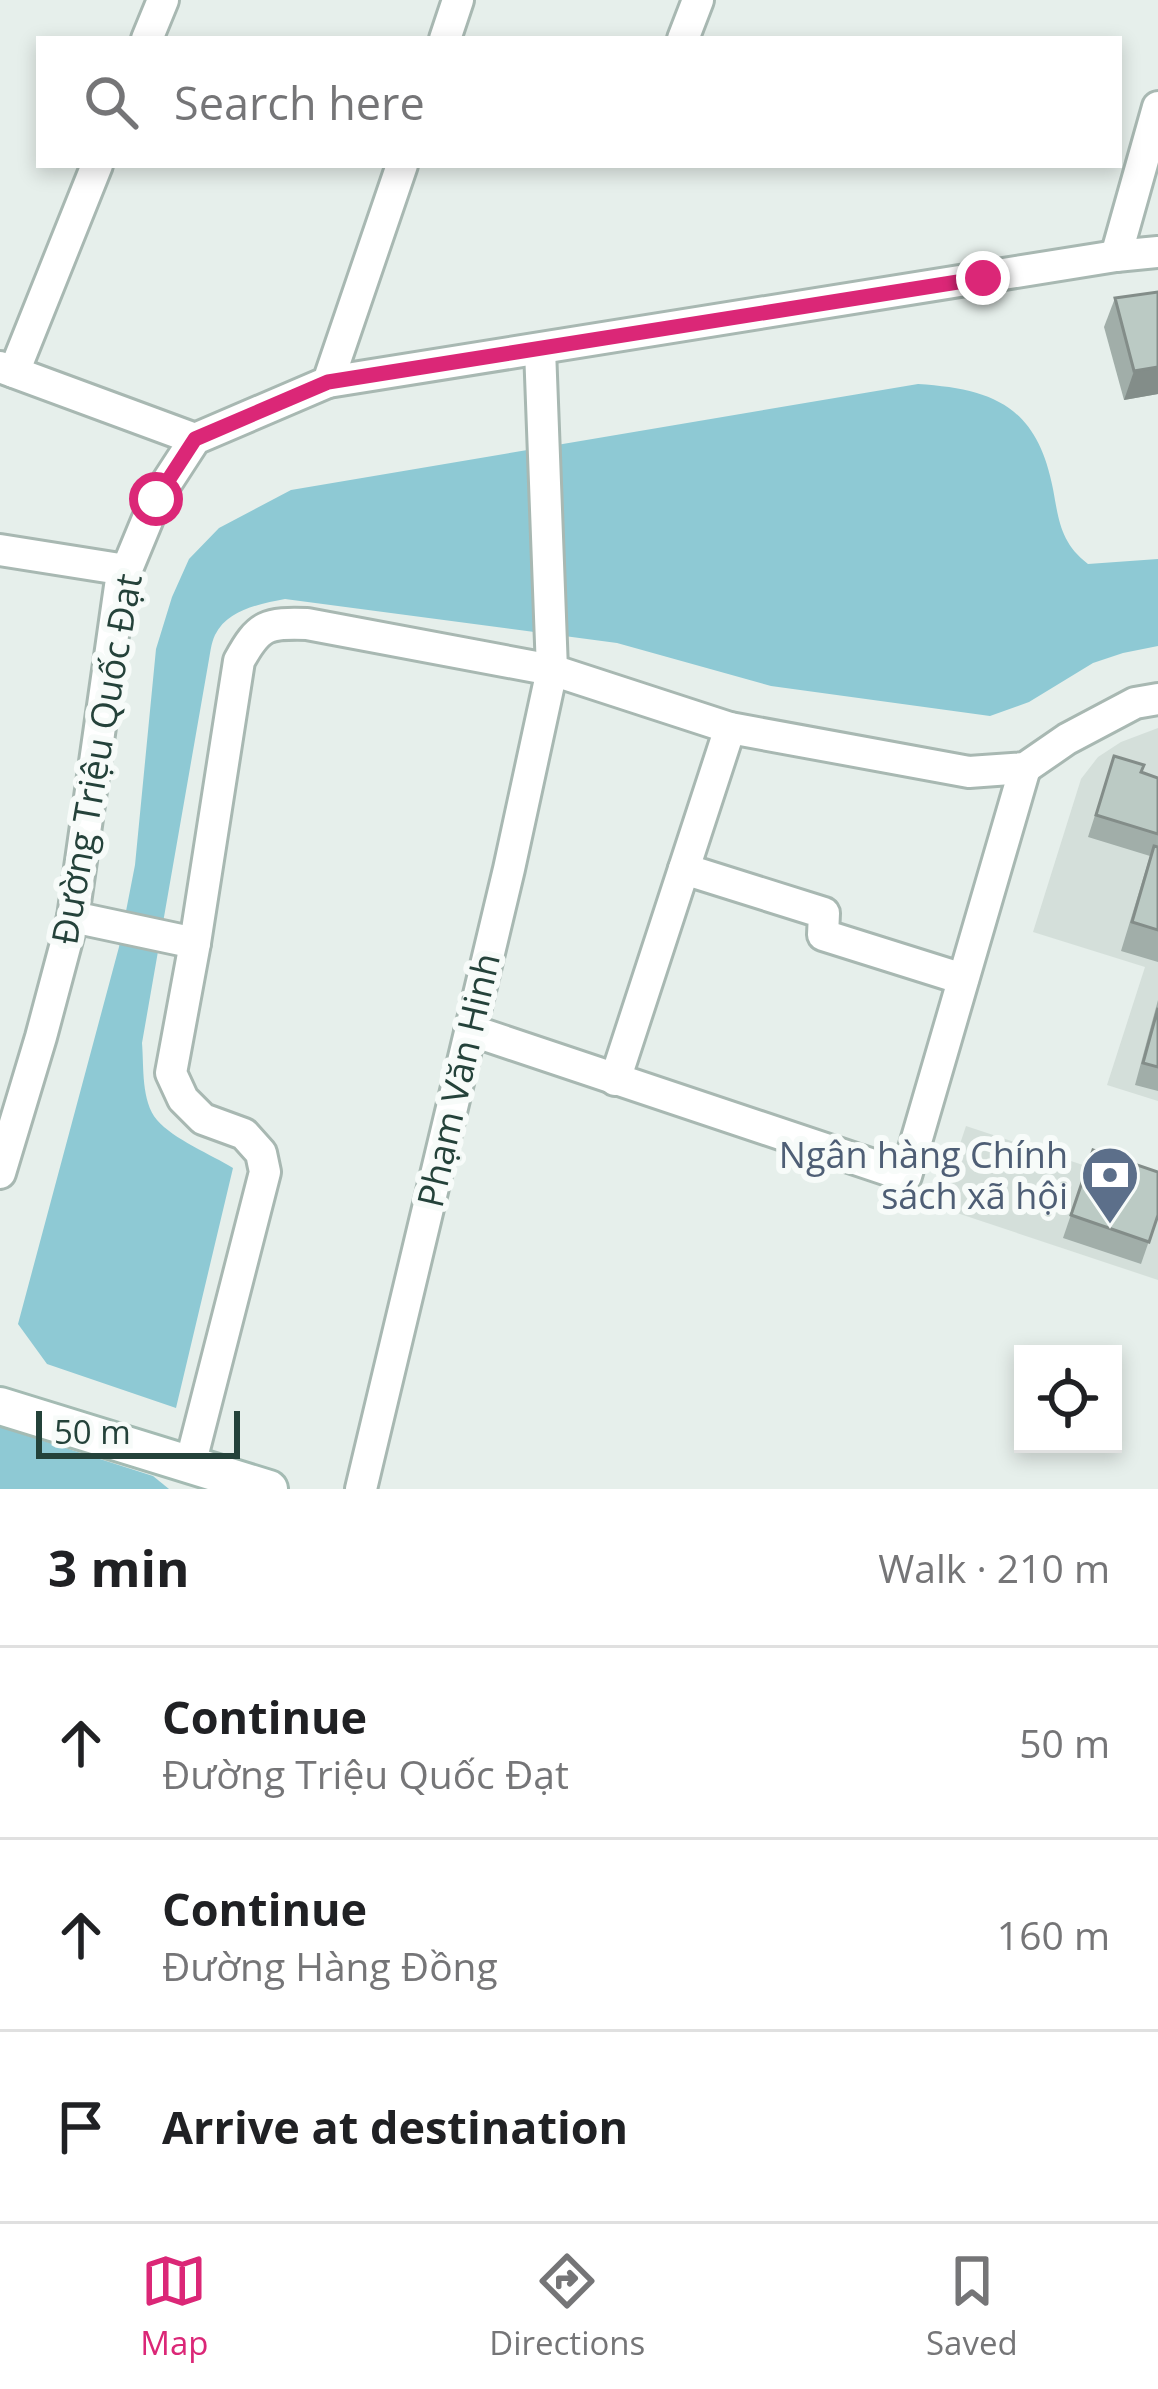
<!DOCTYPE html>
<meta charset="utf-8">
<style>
:root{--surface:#fff;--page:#f2f2f2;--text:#202124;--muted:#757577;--line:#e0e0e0;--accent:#db2777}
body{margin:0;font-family:"Open Sans",sans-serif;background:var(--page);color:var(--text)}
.controls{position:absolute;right:36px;bottom:36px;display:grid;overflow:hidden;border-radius:0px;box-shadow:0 6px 18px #0003}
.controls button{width:108px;height:108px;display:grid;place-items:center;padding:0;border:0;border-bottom:3px solid var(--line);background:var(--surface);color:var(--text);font:60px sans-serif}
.scale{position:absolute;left:36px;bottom:30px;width:204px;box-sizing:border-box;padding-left:12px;border:6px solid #24423a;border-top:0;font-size:33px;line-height:42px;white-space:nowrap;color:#24423a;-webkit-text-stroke:9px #f7fbf9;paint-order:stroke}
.stop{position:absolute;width:36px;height:36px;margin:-27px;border:9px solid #db2777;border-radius:50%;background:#fff}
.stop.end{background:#db2777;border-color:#fff;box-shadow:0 3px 12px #0008}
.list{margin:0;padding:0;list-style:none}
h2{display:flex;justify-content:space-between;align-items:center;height:156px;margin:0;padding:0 48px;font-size:51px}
h2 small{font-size:39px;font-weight:400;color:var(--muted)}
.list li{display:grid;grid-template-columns:78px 1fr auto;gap:36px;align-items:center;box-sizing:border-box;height:192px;padding:0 48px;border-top:3px solid var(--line)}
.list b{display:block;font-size:45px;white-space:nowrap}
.list p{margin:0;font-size:39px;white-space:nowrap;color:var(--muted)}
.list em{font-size:39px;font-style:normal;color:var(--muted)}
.icon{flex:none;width:66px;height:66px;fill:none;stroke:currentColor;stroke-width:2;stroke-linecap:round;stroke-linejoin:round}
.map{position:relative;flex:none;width:1158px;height:1489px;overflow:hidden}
.search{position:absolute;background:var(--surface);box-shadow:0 6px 18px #0003;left:36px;right:36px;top:36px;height:132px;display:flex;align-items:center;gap:30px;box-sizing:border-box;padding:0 42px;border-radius:0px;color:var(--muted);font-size:45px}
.sheet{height:732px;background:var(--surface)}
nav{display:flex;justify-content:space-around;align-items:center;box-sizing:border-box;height:168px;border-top:3px solid var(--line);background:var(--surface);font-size:33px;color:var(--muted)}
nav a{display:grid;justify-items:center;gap:6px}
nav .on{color:var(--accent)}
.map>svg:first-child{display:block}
.built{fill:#d4dfda}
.water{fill:#8ec9d4}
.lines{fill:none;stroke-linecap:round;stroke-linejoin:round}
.street-casing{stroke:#a8b8b2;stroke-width:36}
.secondary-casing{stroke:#a4bbb3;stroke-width:42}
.street{stroke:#fff;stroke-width:30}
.secondary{stroke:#fff;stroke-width:36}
.wall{fill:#a1aea9}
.shaded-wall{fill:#838d89}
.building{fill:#bbcac4;stroke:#838d89;stroke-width:3}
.route{stroke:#db2777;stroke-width:15}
.labels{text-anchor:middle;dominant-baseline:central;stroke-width:12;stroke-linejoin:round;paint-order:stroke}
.street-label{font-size:36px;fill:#24423a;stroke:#f7fbf9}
.service-label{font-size:36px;fill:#4e5e75;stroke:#f7fbf9;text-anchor:end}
</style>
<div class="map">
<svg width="1158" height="1489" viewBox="0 0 1158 1489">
<rect width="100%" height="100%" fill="#e6efeb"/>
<g class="built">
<path d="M1158 728V1101L1107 1085 1145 967 1033 932 1081 779 1098 757 1121 742Z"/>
<path d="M966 1126 1158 1190V1280L939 1207Z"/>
</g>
<g class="water">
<path d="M918 384C995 389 1037 407 1053 489 1059 522 1061 543 1088 564L1158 559V646L1123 653 1093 663 1029 702 990 716 771 686 617 643 285 599C260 604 228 609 215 635 211 643 210 655 208 665L142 1043C144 1067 141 1101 157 1120 173 1139 212 1155 233 1168L176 1408 47 1364 18 1324 119 947 135 865 156 649 172 597 189 559 219 528 291 490Z"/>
<path d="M0 1427 153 1476 169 1489H0Z"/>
</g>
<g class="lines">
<g class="street-casing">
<g id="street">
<path d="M147 39 163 0"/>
<path d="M445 39 458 0"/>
<path d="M683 39 698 0"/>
<path d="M1116 256 1158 107"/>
<path d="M0 367 195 439"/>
<path d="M14 372 97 165"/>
<path d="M328 382 1116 256 1158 252"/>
<path d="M0 550 126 570"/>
<path d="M684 869 824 913 823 935 963 979"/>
<path d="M73 917 195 943"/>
<path d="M470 1030 906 1176 1025 768"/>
<path d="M615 1080 730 728"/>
<path d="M0 1173 41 1037 73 917 120 586 156 499 195 439 328 382 402 165"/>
<path d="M190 1465 265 1172 261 1153 244 1134 203 1119 183 1099 171 1073 195 943 239 661C259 624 267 623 307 624L552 670 730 728 969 772 1025 768 1067 739 1135 703 1158 699"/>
<path d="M361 1489 509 869 552 670 540 349"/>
</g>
</g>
<g class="secondary-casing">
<path id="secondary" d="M0 1406 269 1489"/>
</g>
<use href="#street" class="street"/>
<use href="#secondary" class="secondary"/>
</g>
<g class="wall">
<path d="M1158 292V394L1124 400 1104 327 1115 298Z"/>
<path d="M1114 756 1141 772 1158 778V962L1121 951 1150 856 1088 837Z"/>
<path d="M1158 1000V1091L1135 1085Z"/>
<path d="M1093 1150 1158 1215 1141 1264 1063 1238Z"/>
</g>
<path class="shaded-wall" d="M1158 367V394L1124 400 1134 371Z"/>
<g class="building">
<path d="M1158 292V367L1134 371 1115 298Z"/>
<path d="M1114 756 1144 765 1141 772 1158 778V834L1096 815Z"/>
<path d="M1154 846 1158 847V930L1132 922Z"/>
<path d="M1158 1008V1067L1143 1063Z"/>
<path d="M1093 1150 1158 1172V1215L1149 1242 1071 1215Z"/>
</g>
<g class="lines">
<path class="route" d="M156 499 195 439 328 382 983 278"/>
</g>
<defs>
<g id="bank-pin" transform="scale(3)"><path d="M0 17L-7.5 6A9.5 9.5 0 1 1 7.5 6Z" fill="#5c6f8a" stroke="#f7fbf9"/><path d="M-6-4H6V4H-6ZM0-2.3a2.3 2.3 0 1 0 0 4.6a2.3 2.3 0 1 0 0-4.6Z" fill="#fff"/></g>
</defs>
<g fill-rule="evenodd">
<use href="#bank-pin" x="1110" y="1175"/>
</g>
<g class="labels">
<g class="street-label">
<text transform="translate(96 759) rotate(-80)">Đường Triệu Quốc Đạt</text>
<text transform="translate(458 1080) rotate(-77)">Phạm Văn Hinh</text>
</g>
<g class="service-label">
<text x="1068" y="1154">Ngân hàng Chính<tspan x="1068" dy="41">sách xã hội</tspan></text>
</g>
</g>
</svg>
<div class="controls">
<button><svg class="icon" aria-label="locate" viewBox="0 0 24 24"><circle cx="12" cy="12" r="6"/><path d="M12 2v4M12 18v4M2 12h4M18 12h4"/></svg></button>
</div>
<div class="scale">50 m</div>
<div class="stop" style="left:156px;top:499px"></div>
<div class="stop end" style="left:983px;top:278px"></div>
<div class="search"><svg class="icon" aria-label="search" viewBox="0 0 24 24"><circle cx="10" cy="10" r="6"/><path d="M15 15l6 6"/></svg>Search here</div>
</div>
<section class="sheet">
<h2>3 min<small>Walk · 210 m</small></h2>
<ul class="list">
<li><svg class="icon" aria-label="ahead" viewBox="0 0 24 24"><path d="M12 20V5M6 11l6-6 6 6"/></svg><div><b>Continue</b><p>Đường Triệu Quốc Đạt</p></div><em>50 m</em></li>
<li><svg class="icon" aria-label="ahead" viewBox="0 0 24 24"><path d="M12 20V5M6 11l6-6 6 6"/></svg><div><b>Continue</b><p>Đường Hàng Đồng</p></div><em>160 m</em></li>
<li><svg class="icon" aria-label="arrive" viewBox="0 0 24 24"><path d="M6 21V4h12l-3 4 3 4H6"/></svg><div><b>Arrive at destination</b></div></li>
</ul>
</section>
<nav>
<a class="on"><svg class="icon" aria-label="map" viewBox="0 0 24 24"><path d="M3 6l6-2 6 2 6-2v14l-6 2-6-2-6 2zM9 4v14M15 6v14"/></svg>Map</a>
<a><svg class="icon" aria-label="directions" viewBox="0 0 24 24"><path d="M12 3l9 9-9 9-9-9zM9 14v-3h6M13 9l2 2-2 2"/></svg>Directions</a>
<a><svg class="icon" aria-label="saved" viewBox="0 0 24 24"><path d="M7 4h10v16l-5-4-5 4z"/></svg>Saved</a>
</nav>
